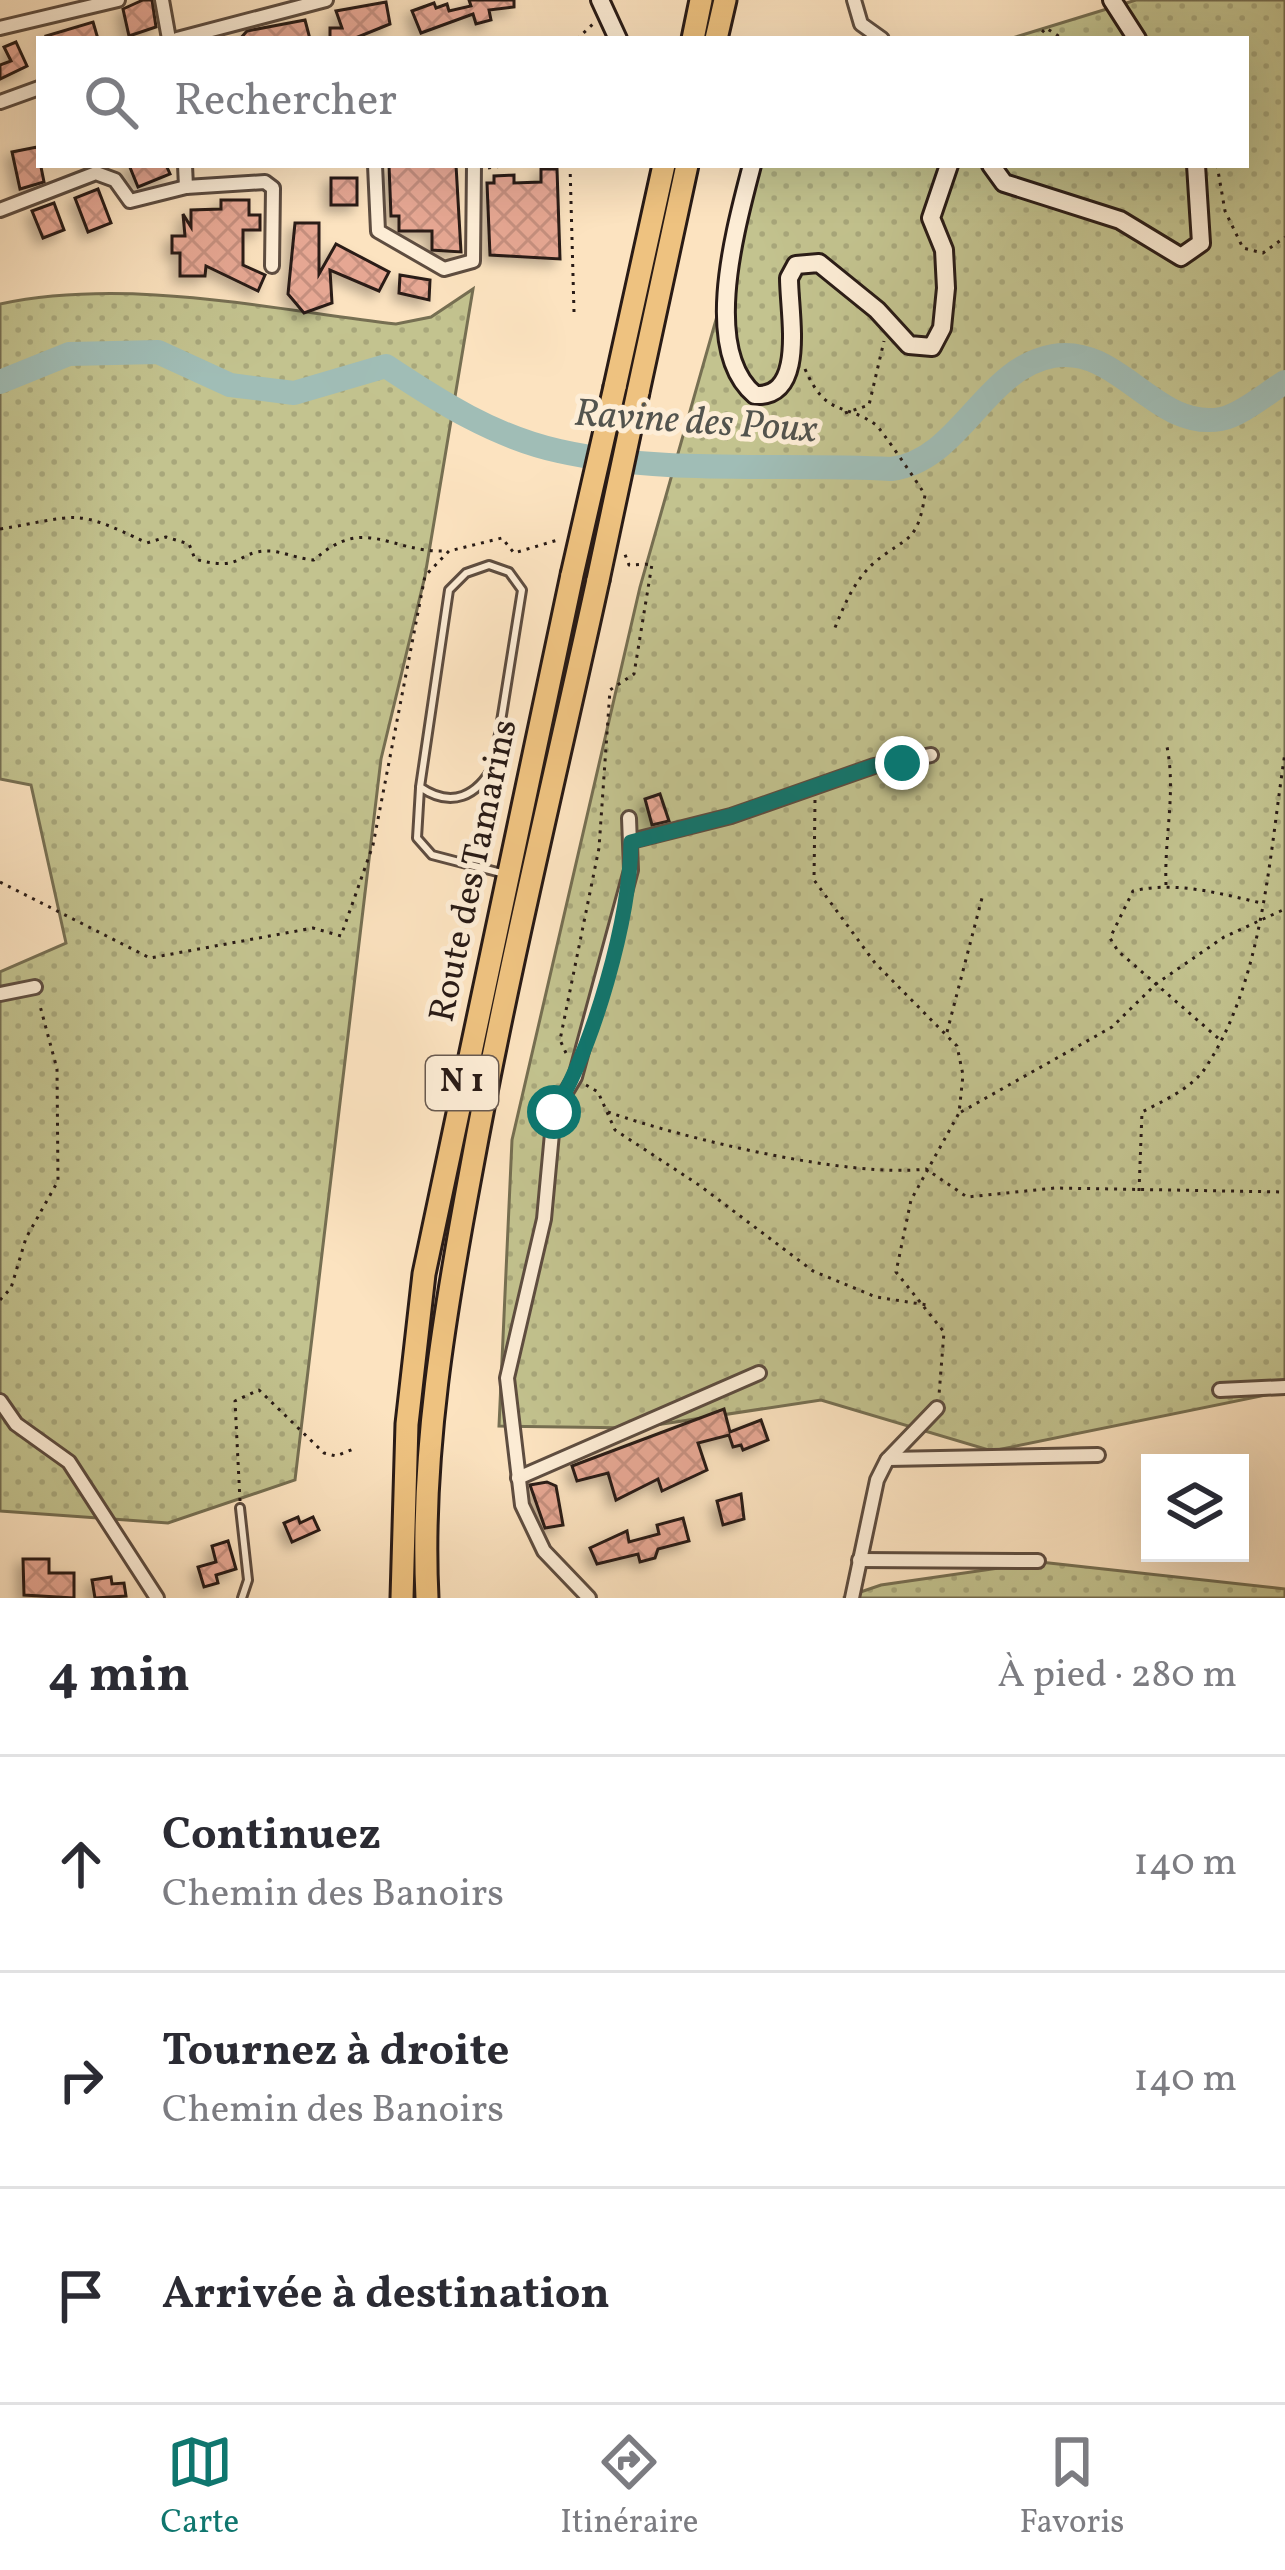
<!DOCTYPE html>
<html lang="fr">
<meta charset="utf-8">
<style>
:root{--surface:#fff;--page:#f7f7f7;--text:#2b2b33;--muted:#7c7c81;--line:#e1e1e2;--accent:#0f766e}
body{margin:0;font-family:Vollkorn,serif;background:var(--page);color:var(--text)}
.controls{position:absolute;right:36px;bottom:36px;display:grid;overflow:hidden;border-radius:0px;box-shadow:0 12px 48px #0002}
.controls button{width:108px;height:108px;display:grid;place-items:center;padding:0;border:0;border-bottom:3px solid var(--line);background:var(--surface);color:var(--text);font:60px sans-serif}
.stop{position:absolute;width:36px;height:36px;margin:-27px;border:9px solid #0f766e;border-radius:50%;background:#fff}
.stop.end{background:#0f766e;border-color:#fff;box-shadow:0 3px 12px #0008}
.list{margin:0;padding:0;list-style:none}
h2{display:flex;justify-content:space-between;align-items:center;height:156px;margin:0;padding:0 48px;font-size:51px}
h2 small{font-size:39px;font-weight:400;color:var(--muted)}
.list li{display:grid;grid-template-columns:78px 1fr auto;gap:36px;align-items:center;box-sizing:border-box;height:216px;padding:0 48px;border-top:3px solid var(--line)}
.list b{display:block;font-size:45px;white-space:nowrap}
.list p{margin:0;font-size:39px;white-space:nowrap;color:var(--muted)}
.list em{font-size:39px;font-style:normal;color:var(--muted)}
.icon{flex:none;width:66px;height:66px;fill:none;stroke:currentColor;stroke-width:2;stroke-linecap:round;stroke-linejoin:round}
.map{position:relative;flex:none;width:1285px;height:1598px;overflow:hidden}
.search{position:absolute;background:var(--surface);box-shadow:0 12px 48px #0002;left:36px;right:36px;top:36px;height:132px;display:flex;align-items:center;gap:30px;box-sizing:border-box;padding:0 42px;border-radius:0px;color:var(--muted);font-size:45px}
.sheet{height:804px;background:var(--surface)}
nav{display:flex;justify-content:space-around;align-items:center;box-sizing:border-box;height:168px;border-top:3px solid var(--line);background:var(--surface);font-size:33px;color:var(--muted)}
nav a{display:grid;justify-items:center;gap:6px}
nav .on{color:var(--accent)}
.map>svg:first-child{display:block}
.grass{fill:url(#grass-dots);stroke:#766f52;stroke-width:3}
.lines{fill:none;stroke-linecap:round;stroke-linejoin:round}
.river{stroke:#a0bdb6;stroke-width:24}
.building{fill:url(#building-cross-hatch);stroke:#291b16;stroke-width:3;filter:url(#shadow)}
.lane-casing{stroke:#5e4d40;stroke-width:12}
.street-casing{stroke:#5e4d40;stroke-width:18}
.secondary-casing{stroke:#291b16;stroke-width:22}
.highway-casing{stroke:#291b16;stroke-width:27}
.path{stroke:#291b16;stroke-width:3;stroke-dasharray:3 6;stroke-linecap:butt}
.lane{stroke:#fdedd6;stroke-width:6}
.street{stroke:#fdedd6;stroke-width:12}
.secondary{stroke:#fdedd6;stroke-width:16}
.highway{stroke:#eec280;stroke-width:21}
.highway-bridge-casing{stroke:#291b16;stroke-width:27;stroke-linecap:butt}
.highway-bridge{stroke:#eec280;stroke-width:21}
.route{stroke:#0f766e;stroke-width:15}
.labels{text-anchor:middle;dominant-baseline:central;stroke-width:10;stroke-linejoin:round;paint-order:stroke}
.shield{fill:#fdedd6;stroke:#695a50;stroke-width:3}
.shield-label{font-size:33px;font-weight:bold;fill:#291b16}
.street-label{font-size:36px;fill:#291b16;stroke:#fdedd6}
.water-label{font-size:39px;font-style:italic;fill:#53544e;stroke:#fdedd6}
</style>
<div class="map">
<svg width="1285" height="1598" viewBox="0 0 1285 1598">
<defs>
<pattern id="grass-dots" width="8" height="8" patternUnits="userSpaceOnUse" patternTransform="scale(3)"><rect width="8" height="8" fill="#c3c38f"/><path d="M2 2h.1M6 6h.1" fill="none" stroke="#a8a77b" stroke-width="1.8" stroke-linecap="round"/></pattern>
<pattern id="building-cross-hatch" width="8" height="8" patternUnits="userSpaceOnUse" patternTransform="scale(3)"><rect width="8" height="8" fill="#e6a793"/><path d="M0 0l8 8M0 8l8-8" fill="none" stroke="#c58f7e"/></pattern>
<filter id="shadow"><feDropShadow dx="-6" dy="6" stdDeviation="6" flood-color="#0004"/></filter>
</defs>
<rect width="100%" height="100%" fill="#fce3c0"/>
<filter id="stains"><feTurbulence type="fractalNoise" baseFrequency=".00167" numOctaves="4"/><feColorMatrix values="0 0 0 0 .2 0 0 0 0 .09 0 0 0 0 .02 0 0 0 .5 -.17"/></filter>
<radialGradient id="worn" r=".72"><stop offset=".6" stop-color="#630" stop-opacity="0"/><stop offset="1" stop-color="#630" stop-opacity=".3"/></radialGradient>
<g class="grass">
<path d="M1136 0H1285V1391L992 1451 821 1400 636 1428 499 1426 512 1140 640 587 760 165H1246V39H1009Z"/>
<path d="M473 289 425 576 381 759 295 1480 168 1523 0 1511V972L66 943 31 785 0 779V304C128 277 268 309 396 324L431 317Z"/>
<path d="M1040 1562 1285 1589V1598H843L881 1585Z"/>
</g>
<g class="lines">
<path class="river" d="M0 382 69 354 158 352 230 385 294 393 386 366C440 402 495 437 559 451 666 475 782 463 891 469 960 461 984 368 1053 356 1119 344 1155 431 1221 419 1241 415 1267 393 1285 382"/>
</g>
<g class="building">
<path d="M143 0H152L156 27 129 36 123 9Z"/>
<path d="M469 0H514V7L489 10 491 20 476 24 473 14 421 33 412 11 434 3 436 8 447 4 449 11 471 6Z"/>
<path d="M386 2 390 24 353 39H330V28H342L336 11Z"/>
<path d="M305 20 310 39H240L247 31Z"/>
<path d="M93 22 98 39H47L46 36Z"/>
<path d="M16 42 27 66 0 79V65L11 61 4 47Z"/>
<path d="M37 147 44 182 20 189 12 152Z"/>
<path d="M129 165H166L170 174 138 187Z"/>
<path d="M389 165H456L461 252 432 250V231H399V216H391Z"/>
<path d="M541 169H557L560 259 490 255 487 183H494V176L514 175V183L541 182Z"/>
<rect x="331" y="178" width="26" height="27"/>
<path d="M98 189 111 223 88 232 75 198Z"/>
<path d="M221 200H249V215H260V230H243V265L265 275 258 291 206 266 205 276H180V253H172V236H185L183 214 191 227V210L221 209Z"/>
<path d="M54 203 64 230 43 238 32 211Z"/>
<path d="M295 223H319V274L336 244 389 272 379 291 330 270 332 303 304 313 288 294Z"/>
<path d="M400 275 430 280 429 300 399 293Z"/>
<path d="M660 794 669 821 652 825 645 799Z"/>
<path d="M724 1409 730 1432 761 1420 768 1440 743 1450 741 1445 733 1447 729 1435 698 1443 707 1470 662 1491 658 1479 616 1500 608 1473 577 1481 572 1466Z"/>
<path d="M547 1482 556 1486 563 1525 545 1528 530 1485Z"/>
<path d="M741 1494 744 1519 723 1525 717 1501Z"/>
<path d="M298 1517 300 1523 313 1517 319 1530 292 1542 284 1523Z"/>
<path d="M683 1518 689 1541 658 1549 655 1558 640 1562 638 1554 597 1564 590 1548 627 1531 629 1542 659 1534 657 1525Z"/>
<path d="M228 1541 236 1569 216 1575 218 1583 204 1587 198 1567 216 1562 212 1546Z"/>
<path d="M23 1559H49V1573H74V1598L24 1595Z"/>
<path d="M111 1577 112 1584 124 1583 126 1596 95 1598 92 1580Z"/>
</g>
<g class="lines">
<g class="lane-casing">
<g id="lane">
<path d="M489 565 509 572 522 590 494 765C477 796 452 809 420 787L449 590 466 573Z"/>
<path d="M420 788 417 838 432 855 505 874"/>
<path d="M240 1508 248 1580 242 1598"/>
</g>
</g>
<g class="street-casing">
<g id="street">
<path d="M162 0 169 39"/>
<path d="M854 0 861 24 882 39"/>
<path d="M0 28 118 0"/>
<path d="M177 39 326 0"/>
<path d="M0 102 39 88"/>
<path d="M185 165 186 187"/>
<path d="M375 165 378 231 444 269 473 261 474 165"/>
<path d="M0 210 96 173 115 180 130 201 186 187 265 182 273 188 272 266"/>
<path d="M631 841 731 816 874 766 931 755"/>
<path d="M0 994 35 987"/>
<path d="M1220 1390 1285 1387"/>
<path d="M0 1401 16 1424 69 1462 157 1598"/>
<path d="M888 1459 1098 1455"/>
<path d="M518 1478 759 1373"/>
<path d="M859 1560 1038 1561"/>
<path d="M589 1598 544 1551 522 1505 507 1378 544 1219 554 1112 575 1077 631 870 629 818"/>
<path d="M852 1598 877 1480 887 1460 937 1408"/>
</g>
</g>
<g class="secondary-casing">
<g id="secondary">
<path d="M600 0 618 39"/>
<path d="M1112 0 1137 39"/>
<path d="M752 165C737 224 700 349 755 395 807 398 789 314 789 278L796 265 819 263 877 310 909 345 932 347 942 328 946 288 944 250 931 218 949 165"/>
<path d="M991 165 1004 183 1120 220 1181 257 1201 243 1196 165"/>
</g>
</g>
<g class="highway-casing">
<g id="highway">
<path d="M693 39 701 0"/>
<path d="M716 39 725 0"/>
<path d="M615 387 664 165"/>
<path d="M638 392 687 165"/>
<path d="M402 1598 407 1424 424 1274 572 575"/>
<path d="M427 1598C420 1456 445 1310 471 1171 507 973 555 777 598 580"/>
</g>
</g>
<g class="path">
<path d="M577 39 593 24"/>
<path d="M1036 39 1046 28 1063 39"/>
<path d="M570 165 574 312"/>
<path d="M1217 165 1225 211 1243 248 1263 253 1285 237"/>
<path d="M488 168 508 165"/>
<path d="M805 369C827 419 845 402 876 425 881 429 920 486 925 495 917 544 908 535 875 562 854 580 844 606 834 630"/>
<path d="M845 413 869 405 884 341"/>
<path d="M0 529C80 516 72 507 147 543L166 537 189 544 195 559C243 573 236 551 268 551 282 551 298 559 314 560 365 514 389 553 447 551"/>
<path d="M815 800 814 880 875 963 957 1046 963 1075 959 1113 911 1200 896 1272 944 1332 939 1395"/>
<path d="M0 882 150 958 313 928 341 936 373 845 425 576 449 551 502 538 514 553 561 539"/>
<path d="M1166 885C1164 836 1177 790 1166 742"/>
<path d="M947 1032 982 898"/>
<path d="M1218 1038 1118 951 1110 938 1133 891C1176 881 1218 893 1261 903"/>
<path d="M566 1053 560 1040 599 848 610 690 634 674 652 564 629 565 623 549"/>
<path d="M586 1085 598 1092 615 1130 699 1185 813 1271 876 1297 927 1305"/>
<path d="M608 1112C686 1139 848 1178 926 1169L967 1197 1055 1188 1285 1192"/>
<path d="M961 1112 1112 1027 1156 984 1224 937 1285 909"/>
<path d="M1139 1191 1142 1112C1163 1101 1190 1089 1204 1070 1264 981 1269 855 1285 753"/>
<path d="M0 1300 11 1288 26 1238 58 1181 57 1069 39 1002"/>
<path d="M240 1501 235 1401 259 1390 324 1453 336 1456 356 1448"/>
</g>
<use href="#lane" class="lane"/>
<use href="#street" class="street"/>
<use href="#secondary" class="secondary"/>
<use href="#highway" class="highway"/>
<g class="highway-bridge-casing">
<g id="highway-bridge">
<path d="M572 575 615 387"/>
<path d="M598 580 638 392"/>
</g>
</g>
<use href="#highway-bridge" class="highway-bridge"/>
</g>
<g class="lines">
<path class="route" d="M554 1112C594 1045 630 920 631 842L730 816 874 766 902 763"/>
</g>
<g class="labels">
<rect class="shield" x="426" y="1056" width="72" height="54" rx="9"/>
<g class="shield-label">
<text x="462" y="1083">N 1</text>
</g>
<g class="street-label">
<text transform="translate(475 871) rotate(-78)">Route des Tamarins</text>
</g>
<g class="water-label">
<text transform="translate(696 423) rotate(4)">Ravine des Poux</text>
</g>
</g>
<rect width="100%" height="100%" filter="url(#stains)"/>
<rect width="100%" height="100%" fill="url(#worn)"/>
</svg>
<div class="controls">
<button><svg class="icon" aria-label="layers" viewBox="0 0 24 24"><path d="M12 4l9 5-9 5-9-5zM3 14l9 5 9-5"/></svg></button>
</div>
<div class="stop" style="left:554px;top:1112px"></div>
<div class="stop end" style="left:902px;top:763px"></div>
<div class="search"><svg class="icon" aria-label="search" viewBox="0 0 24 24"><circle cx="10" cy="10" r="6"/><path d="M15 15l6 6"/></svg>Rechercher</div>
</div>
<section class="sheet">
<h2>4 min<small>À pied · 280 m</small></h2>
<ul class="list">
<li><svg class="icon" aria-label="ahead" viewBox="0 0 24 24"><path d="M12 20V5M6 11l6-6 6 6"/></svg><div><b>Continuez</b><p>Chemin des Banoirs</p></div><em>140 m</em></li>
<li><svg class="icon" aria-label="right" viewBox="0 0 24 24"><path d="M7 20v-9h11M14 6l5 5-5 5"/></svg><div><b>Tournez à droite</b><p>Chemin des Banoirs</p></div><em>140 m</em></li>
<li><svg class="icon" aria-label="arrive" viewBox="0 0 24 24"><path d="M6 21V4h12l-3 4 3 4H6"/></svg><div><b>Arrivée à destination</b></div></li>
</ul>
</section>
<nav>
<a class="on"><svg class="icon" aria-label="map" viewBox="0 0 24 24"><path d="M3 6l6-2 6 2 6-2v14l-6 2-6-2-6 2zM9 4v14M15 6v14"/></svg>Carte</a>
<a><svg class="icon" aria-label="directions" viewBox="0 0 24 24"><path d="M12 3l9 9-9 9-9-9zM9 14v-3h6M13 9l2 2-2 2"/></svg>Itinéraire</a>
<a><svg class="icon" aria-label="saved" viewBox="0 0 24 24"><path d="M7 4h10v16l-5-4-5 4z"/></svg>Favoris</a>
</nav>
